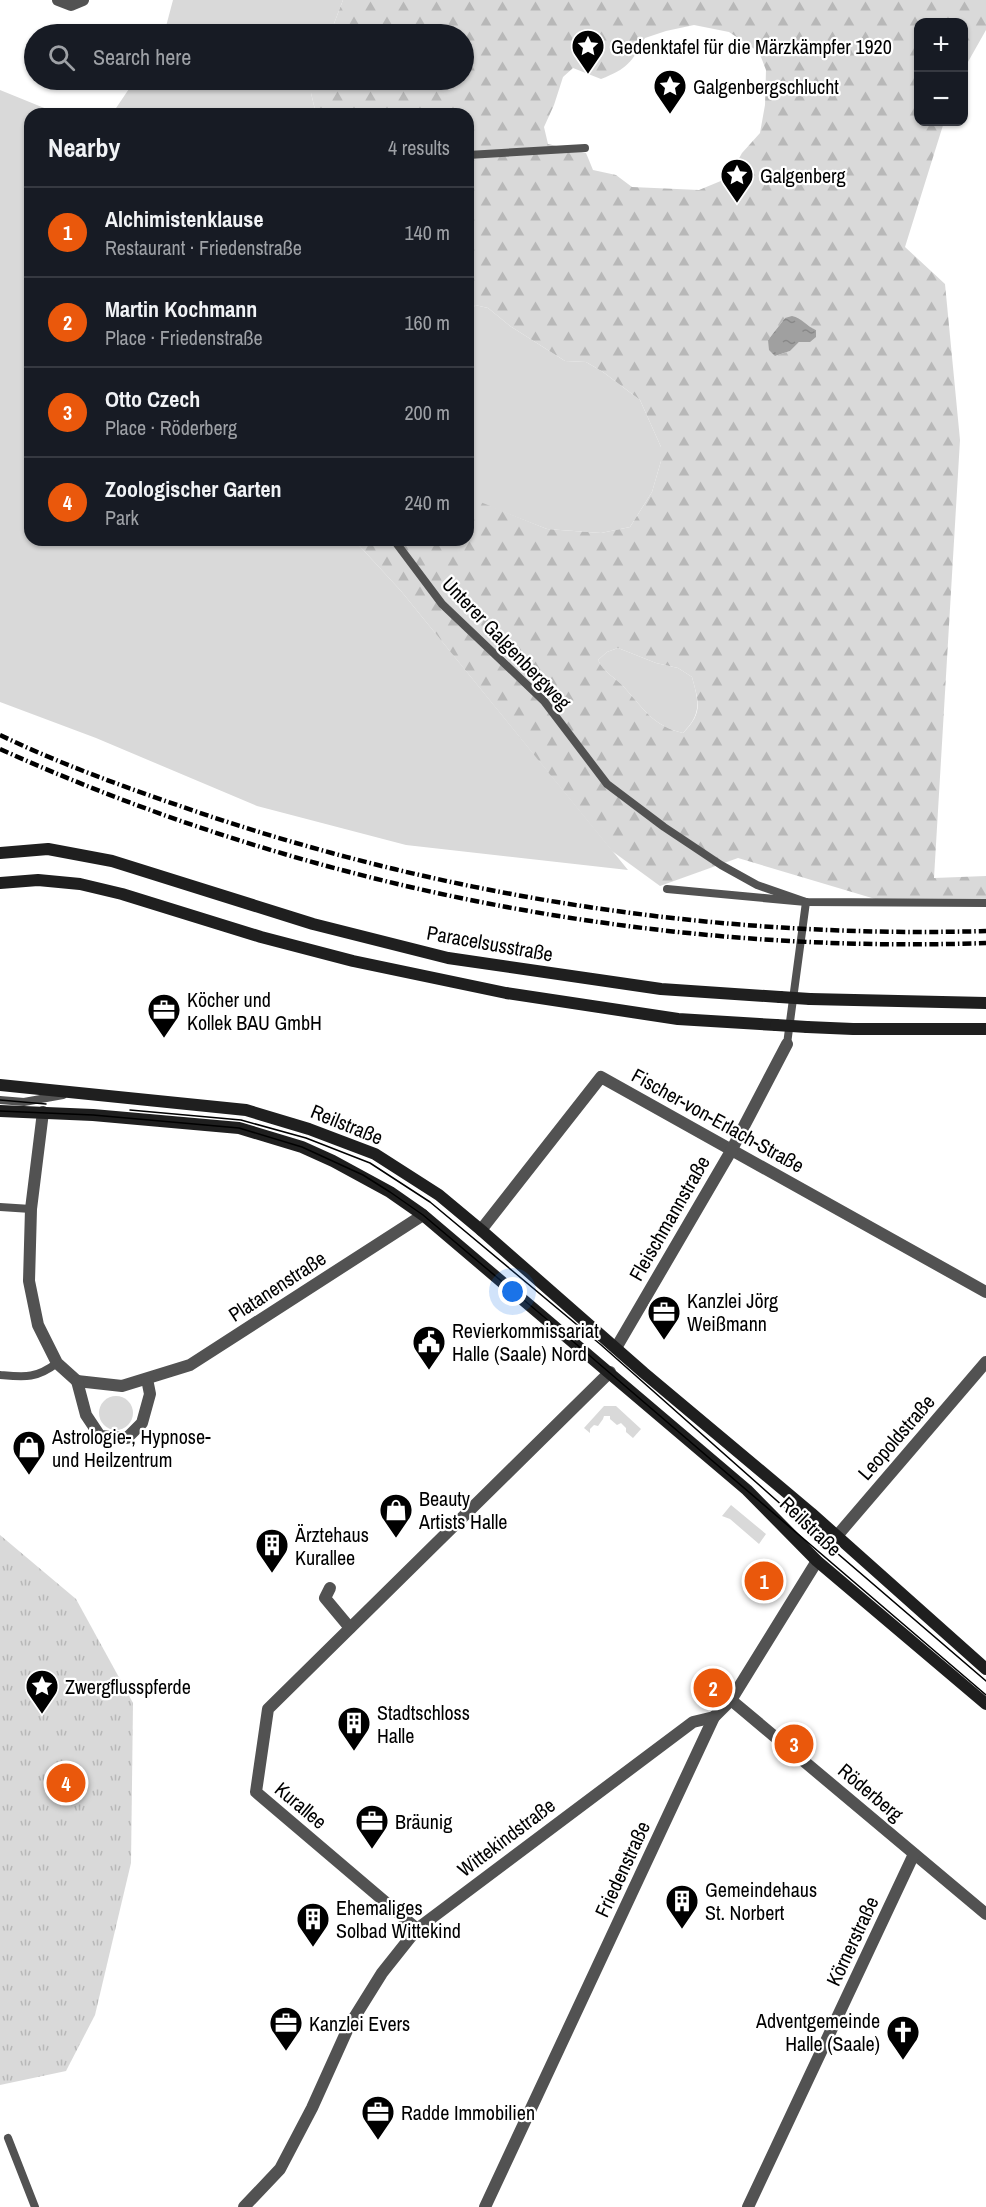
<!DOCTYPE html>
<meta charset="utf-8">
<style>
:root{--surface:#171b24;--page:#20242c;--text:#f1f3f6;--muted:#9ea1a6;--line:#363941;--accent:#ea580c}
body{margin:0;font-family:"Archivo Narrow",sans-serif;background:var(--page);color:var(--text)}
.controls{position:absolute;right:18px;top:18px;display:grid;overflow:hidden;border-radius:12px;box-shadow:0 2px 4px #0004}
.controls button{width:54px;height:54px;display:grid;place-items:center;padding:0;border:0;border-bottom:2px solid var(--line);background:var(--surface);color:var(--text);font:30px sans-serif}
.you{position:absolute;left:513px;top:1292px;width:21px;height:21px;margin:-15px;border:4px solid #fff;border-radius:50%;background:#1a73e8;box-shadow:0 0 0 9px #1a73e833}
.badge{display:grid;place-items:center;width:39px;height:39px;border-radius:50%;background:var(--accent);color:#fff;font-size:20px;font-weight:700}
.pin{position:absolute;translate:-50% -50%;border:3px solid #fff;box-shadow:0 2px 6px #0006}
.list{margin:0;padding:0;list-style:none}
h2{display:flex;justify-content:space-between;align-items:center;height:78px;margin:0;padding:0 24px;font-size:26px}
h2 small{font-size:20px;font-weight:400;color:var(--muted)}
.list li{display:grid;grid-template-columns:39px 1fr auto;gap:18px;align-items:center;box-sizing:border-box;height:90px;padding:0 24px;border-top:2px solid var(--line)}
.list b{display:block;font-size:22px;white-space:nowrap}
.list p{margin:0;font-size:20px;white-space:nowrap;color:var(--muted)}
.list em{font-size:20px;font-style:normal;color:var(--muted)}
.icon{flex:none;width:33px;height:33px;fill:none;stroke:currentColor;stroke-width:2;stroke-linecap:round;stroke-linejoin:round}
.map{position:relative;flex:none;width:986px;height:2207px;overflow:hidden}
.search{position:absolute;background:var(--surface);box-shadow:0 2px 4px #0004;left:24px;top:24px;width:450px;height:66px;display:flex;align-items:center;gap:15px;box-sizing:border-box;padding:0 21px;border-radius:33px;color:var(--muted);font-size:22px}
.panel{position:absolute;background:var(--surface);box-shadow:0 2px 4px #0004;left:24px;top:108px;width:450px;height:438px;border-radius:18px}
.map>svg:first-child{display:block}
.green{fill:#d9d9d9}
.forest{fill:url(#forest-firs);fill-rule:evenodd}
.park{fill:url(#park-tufts)}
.water{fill:url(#water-ripples)}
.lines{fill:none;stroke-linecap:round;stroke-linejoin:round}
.lane{stroke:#525252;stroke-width:8}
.street{stroke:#525252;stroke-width:12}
.secondary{stroke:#1f1f1f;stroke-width:12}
.tram{stroke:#000;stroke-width:1.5}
.rail{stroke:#000;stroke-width:4.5;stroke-dasharray:9 3 1.5 3;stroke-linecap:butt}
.secondary-bridge{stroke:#1f1f1f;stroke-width:12}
.labels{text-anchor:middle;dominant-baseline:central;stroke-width:4.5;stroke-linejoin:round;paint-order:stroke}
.poi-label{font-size:20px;fill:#000;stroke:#fff;text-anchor:start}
.street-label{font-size:20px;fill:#000;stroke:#fff}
</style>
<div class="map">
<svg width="986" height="2207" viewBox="0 0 986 2207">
<defs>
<pattern id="forest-firs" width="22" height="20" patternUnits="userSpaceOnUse" patternTransform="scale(1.5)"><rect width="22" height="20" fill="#d9d9d9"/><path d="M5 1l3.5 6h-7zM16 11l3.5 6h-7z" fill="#b8b8b8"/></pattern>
<pattern id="park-tufts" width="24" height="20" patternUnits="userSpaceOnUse" patternTransform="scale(1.5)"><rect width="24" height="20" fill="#d9d9d9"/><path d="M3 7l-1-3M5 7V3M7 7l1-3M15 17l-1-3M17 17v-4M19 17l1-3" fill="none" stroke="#b8b8b8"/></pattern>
<pattern id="water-ripples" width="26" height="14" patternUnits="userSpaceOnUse" patternTransform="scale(1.5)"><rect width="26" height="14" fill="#a0a0a0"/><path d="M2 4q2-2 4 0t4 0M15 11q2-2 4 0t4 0" fill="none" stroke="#888"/></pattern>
</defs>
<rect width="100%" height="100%" fill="#fff"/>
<g class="green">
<path d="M173 0H343L330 34H164Z"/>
<path d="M135 80H313L309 92 311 93 316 114H112Z"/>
<path d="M0 90 59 114H30V540H354L401 591 628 870 406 845 257 806 96 738 0 702Z"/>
<path d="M475 305 488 308 510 326 565 361 586 362 603 372 640 400 661 447V461L652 492 630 527 601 533 547 529 473 500H468V320Z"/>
<path d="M618 648 656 663 678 668 692 677C699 703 702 713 683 733 653 726 643 708 624 687 615 677 604 673 598 660L607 652Z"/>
<circle cx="116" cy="1413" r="17"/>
<path d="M604 1406H616L641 1429 633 1438 626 1432V1428L621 1423 617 1425 610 1419V1416H604L603 1419 598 1426 594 1425 590 1429V1433L584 1428Z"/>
<path d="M731 1505 766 1534 759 1544 730 1519 722 1516Z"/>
</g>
<path class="forest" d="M343 0H986V30L964 69V22H918V122H944L905 247 945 284 960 440 934 878 986 876V902L882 901 738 858 660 886 612 851 401 591 354 540H468V500L473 499 547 529 601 533 630 527 652 492 661 461V447L640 400 603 372 586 362 565 361 510 326 488 308 475 305 468 320V114H316L311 93H308L313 80H464V34H330ZM694 25 729 32 759 52 766 70 765 105 760 133 742 153 728 178 699 190 632 187 616 175 593 170 586 153 548 144 544 127 554 105 563 77 573 68 601 79C627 69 632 62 645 38L666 31ZM785 318 816 330 804 342H799L790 351 775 356 768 340ZM618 648 656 663 678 668 692 677C699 703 703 713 683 733 653 726 643 708 624 687 615 677 604 673 598 660L607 652Z"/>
<path class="park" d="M0 1535 76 1599 133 1703 131 1863 95 2015 66 2071 0 2085Z"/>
<path class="water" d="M792 316C802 318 806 326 816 330V337L810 342H799L790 351 775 356 769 350 768 340 785 318Z"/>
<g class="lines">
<g class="lane">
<path d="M468 155 585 148"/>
<path d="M394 540 442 604 544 701 607 784 664 827 721 865 757 885 806 902"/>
<path d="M667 889 806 902 986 903"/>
<path d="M787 1044 806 902"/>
<path d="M0 1100 24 1102 63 1095"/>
<path d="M0 1207 31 1209"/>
<path d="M0 1375C24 1377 36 1379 57 1363"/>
<path d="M8 2138 35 2207"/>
</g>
<g class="street">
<path d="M58 0 71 5 83 0"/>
<path d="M43 1112 31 1209 29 1281 38 1325 57 1363 77 1381"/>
<path d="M481 1230 601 1077 986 1292"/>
<path d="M616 1348 731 1151 787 1044"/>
<path d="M77 1381 122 1386 190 1365 423 1215"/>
<path d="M77 1381 86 1415 100 1436 127 1438 142 1423 150 1394 147 1379"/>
<path d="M836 1537 986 1362"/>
<path d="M330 1588 325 1598 350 1628"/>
<path d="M731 1700 986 1914"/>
<path d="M417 1929 256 1792 268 1709 610 1372"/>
<path d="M244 2207 280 2169 312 2108 349 2026 382 1973 417 1929 693 1722 714 1717"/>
<path d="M485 2207 714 1717 731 1700 817 1561"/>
<path d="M748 2207 914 1854"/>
</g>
<g class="secondary">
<path d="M0 853 48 849 112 861 313 924 448 958 661 989 780 997"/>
<path d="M0 883 38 880 80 884 122 894 261 937 353 961 506 993 678 1019 776 1025"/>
<path d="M810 999 986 1003"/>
<path d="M807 1027 853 1029H986"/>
<path d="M0 1085 246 1110 309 1129 375 1154 439 1195 481 1230 644 1373 811 1513 986 1669"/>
<path d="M0 1111 93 1115 239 1128 302 1147 333 1161 390 1192 423 1215 747 1490 817 1561 986 1704"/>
</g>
<g class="tram">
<path d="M0 1100 46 1104"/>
<path d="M130 1110 241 1120 306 1138 370 1163 430 1202 600 1344 802 1523 986 1681"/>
<path d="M0 1111 93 1115 239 1128 302 1147 363 1175 390 1192 423 1215 569 1338 986 1695"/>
</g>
<g class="rail">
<path d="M0 735C58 763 119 785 180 806 438 896 712 939 986 931"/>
<path d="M0 749C306 887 650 955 986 943"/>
</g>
<g class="secondary-bridge">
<path d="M780 997 810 999"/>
<path d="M776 1025 807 1027"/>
</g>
</g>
<defs>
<g id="sight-pin" transform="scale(1.725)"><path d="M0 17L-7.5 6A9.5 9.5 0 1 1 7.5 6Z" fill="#000" stroke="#fff"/><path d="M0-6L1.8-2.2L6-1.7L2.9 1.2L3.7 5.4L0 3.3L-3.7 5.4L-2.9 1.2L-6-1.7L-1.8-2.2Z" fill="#fff"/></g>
<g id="office-pin" transform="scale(1.725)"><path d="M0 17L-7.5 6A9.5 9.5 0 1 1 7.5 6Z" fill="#000" stroke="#fff"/><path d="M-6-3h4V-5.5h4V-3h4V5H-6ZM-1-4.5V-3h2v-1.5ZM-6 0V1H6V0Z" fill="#fff"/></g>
<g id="civic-pin" transform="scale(1.725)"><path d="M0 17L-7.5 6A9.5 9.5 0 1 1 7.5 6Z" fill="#000" stroke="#fff"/><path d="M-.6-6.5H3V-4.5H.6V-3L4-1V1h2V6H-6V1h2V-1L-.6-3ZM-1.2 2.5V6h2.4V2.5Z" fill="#fff"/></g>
<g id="shop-pin" transform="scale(1.725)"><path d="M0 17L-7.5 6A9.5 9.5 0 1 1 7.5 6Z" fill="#000" stroke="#fff"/><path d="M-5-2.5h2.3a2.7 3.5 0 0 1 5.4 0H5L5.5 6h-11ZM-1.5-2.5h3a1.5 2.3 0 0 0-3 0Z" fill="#fff"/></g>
<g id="building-pin" transform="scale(1.725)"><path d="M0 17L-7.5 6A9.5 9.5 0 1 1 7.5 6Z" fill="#000" stroke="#fff"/><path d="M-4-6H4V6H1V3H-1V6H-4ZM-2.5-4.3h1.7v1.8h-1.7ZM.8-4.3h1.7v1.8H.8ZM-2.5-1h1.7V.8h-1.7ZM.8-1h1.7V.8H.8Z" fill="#fff"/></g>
<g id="church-pin" transform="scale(1.725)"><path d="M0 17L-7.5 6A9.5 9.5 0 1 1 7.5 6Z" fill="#000" stroke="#fff"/><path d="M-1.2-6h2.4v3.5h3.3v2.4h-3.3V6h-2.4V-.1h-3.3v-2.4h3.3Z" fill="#fff"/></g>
</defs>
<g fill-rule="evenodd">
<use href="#sight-pin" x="588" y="46"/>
<use href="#sight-pin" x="670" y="86"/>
<use href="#sight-pin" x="737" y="175"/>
<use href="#office-pin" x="164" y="1010"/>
<use href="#office-pin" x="664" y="1312"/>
<use href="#civic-pin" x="429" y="1342"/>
<use href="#shop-pin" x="29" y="1447"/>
<use href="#shop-pin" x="396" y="1510"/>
<use href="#building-pin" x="272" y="1545"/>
<use href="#sight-pin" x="42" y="1686"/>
<use href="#building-pin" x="354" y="1723"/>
<use href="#office-pin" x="372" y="1821"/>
<use href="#building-pin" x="682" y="1901"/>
<use href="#building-pin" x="313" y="1919"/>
<use href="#office-pin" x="286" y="2023"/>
<use href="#church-pin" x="903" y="2032"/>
<use href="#office-pin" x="378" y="2112"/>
</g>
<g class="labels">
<g class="poi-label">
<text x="611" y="46">Gedenktafel für die Märzkämpfer 1920</text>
<text x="693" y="86">Galgenbergschlucht</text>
<text x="760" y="175">Galgenberg</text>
<text x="187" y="999">Köcher und<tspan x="187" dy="23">Kollek BAU GmbH</tspan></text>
<text x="687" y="1300">Kanzlei Jörg<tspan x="687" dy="23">Weißmann</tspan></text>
<text x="452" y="1330">Revierkommissariat<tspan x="452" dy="23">Halle (Saale) Nord</tspan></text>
<text x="52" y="1436">Astrologie-, Hypnose-<tspan x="52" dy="23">und Heilzentrum</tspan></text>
<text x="419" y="1498">Beauty<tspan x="419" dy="23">Artists Halle</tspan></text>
<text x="295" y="1534">Ärztehaus<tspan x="295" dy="23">Kurallee</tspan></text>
<text x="65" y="1686">Zwergflusspferde</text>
<text x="377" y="1712">Stadtschloss<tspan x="377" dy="23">Halle</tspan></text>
<text x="395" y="1821">Bräunig</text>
<text x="705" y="1889">Gemeindehaus<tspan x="705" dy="23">St. Norbert</tspan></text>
<text x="336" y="1907">Ehemaliges<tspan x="336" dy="23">Solbad Wittekind</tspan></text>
<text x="880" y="2020" text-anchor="end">Adventgemeinde<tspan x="880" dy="23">Halle (Saale)</tspan></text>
<text x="309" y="2023">Kanzlei Evers</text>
<text x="401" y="2112">Radde Immobilien</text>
</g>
<g class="street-label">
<text transform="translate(507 643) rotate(46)">Unterer Galgenbergweg</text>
<text transform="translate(490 943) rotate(10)">Paracelsusstraße</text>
<text transform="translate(718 1120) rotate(29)">Fischer-von-Erlach-Straße</text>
<text transform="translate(347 1124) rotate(22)">Reilstraße</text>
<text transform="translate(669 1218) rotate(-60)">Fleischmannstraße</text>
<text transform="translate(277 1286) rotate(-33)">Platanenstraße</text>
<text transform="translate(896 1437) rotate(-49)">Leopoldstraße</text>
<text transform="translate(811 1526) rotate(44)">Reilstraße</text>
<text transform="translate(871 1792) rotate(40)">Röderberg</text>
<text transform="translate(301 1805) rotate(40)">Kurallee</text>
<text transform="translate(506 1837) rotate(-37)">Wittekindstraße</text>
<text transform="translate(622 1869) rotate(-65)">Friedenstraße</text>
<text transform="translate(852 1941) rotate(-65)">Körnerstraße</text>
</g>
</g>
</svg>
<div class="controls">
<button>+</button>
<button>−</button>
</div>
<div class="you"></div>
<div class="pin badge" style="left:764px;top:1581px">1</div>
<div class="pin badge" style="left:713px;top:1688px">2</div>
<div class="pin badge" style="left:794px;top:1744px">3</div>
<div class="pin badge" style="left:66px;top:1783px">4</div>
<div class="search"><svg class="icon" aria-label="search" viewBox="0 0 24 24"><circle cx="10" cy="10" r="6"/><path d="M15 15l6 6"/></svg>Search here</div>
<section class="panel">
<h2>Nearby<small>4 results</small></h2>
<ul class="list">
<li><span class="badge">1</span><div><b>Alchimistenklause</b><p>Restaurant · Friedenstraße</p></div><em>140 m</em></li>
<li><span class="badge">2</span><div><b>Martin Kochmann</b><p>Place · Friedenstraße</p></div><em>160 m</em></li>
<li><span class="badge">3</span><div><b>Otto Czech</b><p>Place · Röderberg</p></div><em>200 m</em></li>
<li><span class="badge">4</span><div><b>Zoologischer Garten</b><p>Park</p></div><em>240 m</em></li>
</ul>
</section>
</div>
